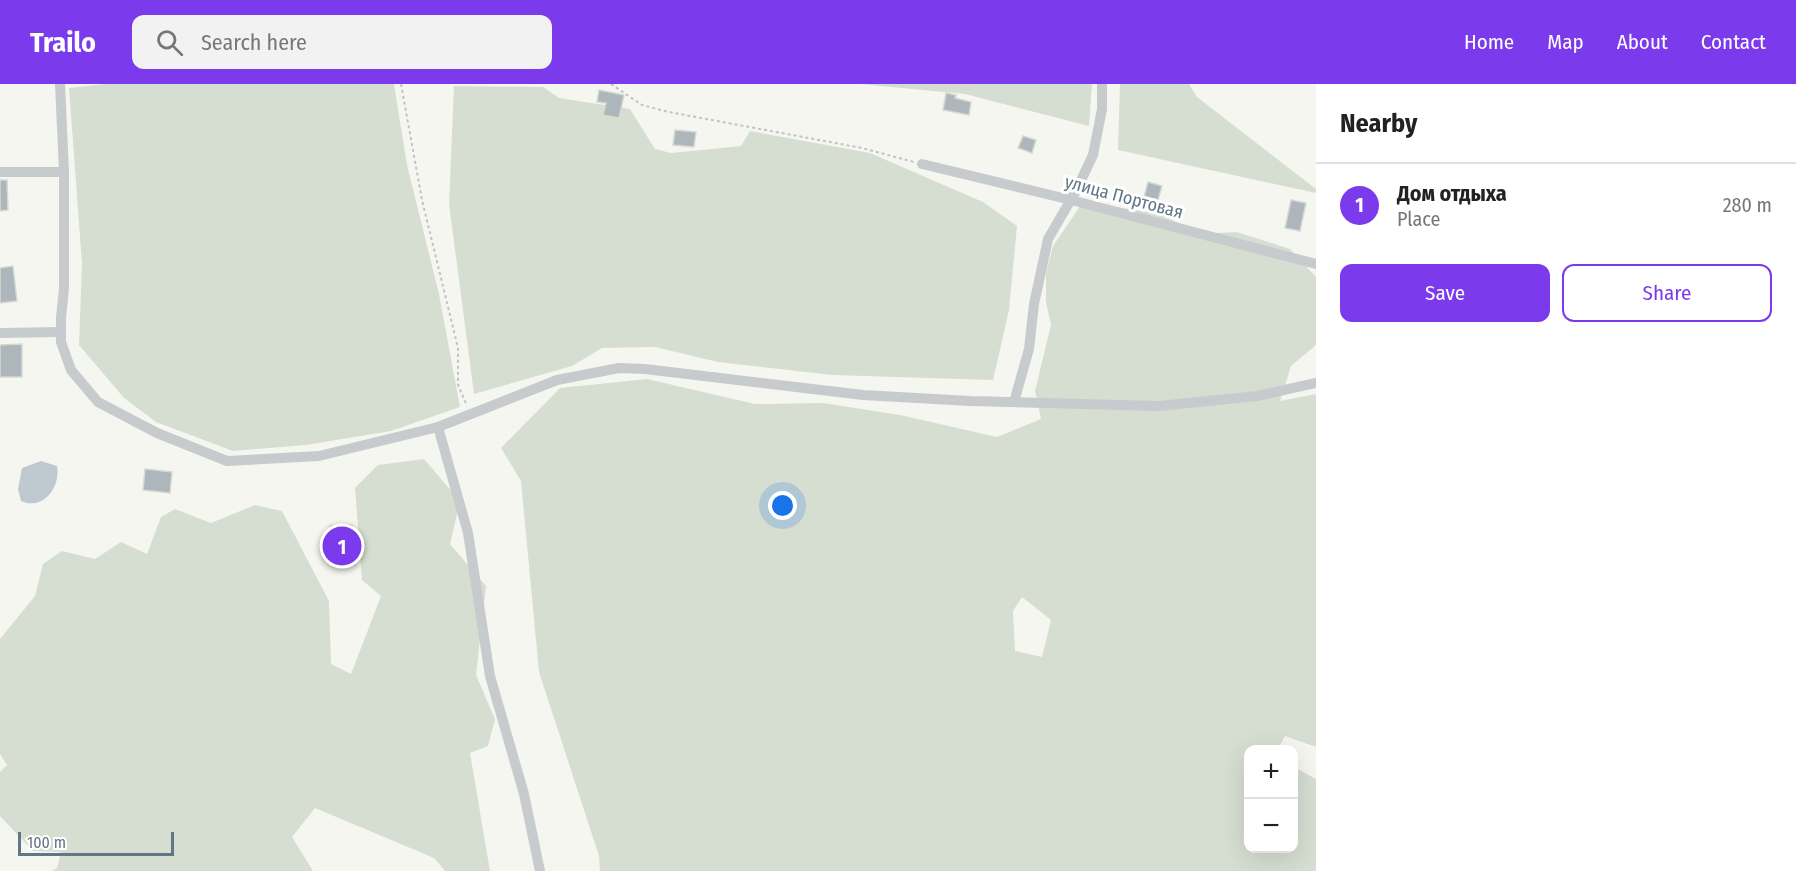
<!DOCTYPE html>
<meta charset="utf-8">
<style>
:root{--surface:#fff;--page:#f2f2f2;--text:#222;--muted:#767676;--line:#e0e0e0;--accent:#7c3aed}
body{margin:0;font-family:"Fira Sans Condensed",sans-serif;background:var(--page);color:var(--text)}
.controls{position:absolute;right:18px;bottom:18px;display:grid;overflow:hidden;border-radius:12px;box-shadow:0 6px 24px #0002}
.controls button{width:54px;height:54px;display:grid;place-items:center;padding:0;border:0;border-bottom:2px solid var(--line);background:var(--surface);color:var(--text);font:30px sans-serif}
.scale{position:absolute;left:18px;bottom:15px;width:156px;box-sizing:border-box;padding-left:6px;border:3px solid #617686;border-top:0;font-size:16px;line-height:21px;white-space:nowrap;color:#617686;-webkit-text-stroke:4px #fff;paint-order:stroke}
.you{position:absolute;left:783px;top:422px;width:21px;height:21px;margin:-15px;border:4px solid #fff;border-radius:50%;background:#1a73e8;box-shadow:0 0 0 9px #1a73e833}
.badge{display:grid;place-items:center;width:39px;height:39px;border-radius:50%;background:var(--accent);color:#fff;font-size:20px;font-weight:700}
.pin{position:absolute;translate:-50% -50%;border:3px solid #fff;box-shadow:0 2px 6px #0006}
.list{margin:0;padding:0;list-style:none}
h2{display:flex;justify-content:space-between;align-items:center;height:78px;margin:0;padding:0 24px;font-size:26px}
h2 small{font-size:20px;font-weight:400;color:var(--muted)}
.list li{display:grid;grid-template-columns:39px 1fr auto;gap:18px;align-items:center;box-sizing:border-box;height:84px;padding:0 24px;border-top:2px solid var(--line)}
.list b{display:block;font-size:22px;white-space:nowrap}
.list p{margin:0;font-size:20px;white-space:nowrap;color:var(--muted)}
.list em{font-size:20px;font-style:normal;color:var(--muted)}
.actions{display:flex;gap:12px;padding:18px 24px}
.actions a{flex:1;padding:14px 0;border:2px solid var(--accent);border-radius:12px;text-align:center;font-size:21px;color:var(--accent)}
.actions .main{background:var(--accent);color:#fff}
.icon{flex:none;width:33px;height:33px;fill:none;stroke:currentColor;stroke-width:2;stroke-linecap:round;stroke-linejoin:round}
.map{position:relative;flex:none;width:1316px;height:787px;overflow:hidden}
header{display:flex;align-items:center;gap:36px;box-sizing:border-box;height:84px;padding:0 30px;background:var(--accent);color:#fff}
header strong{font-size:28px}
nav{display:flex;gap:33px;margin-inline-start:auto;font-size:21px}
.search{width:420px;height:54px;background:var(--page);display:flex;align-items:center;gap:15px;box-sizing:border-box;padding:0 21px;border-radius:12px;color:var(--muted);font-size:22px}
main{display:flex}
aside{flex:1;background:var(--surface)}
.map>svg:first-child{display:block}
.green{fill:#d6ded2;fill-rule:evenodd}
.water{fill:#becacf}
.building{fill:#acb6bb;stroke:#d7d7d4;stroke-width:1.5}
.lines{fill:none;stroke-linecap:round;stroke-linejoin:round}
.path{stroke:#c0c2c4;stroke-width:2;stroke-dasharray:3 3;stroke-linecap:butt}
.street{stroke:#c8cbce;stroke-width:10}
.labels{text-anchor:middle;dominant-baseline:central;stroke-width:6;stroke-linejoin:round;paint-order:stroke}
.street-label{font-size:18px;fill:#617686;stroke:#fff}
</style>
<header>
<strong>Trailo</strong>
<div class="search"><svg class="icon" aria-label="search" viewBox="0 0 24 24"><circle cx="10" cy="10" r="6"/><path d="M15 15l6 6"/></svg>Search here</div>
<nav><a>Home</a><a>Map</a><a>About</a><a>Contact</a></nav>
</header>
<main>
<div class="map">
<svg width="1316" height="787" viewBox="0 0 1316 787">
<rect width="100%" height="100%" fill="#f6f6f1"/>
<g class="green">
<path d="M105 0H394L407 81 439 210 460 323 391 347 306 361 233 367 156 338 124 314 79 261 82 180 69 4Z"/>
<path d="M860 0H1092L1089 42 965 10Z"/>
<path d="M1120 0H1189L1197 13 1316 105V109L1118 66Z"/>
<path d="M454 2 543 3 559 14 630 25 655 65 671 69 741 62 750 47 870 69 983 118 1017 142 1009 226 993 296 832 291 718 278 655 263 602 264 572 282 474 310 449 120Z"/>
<path d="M1083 118 1162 130 1197 150 1237 148 1290 165 1316 193V261L1291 282 1280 317 1316 310V663L1285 652 1278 665 1248 666V764H1294V683L1316 695V787H600L599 772 539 588 521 397 501 364 560 304 647 295 755 320 823 319 900 331 997 353 1041 335 1035 307 1051 241 1046 219V189L1053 162ZM1022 513 1051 536 1042 573 1015 567 1013 527Z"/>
<path d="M424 375 460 417 450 460 486 502 476 591 495 635 488 662 470 669 490 787H445L434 774 315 724 292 753 313 787H52L57 784 61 768 33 767 0 732V688L7 681 0 670V555L35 512 43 480 62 467 95 475 121 458 147 470 161 433 175 425 211 439 255 421 282 427 329 517 331 580 351 590 381 512 362 496 355 404 378 381Z"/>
</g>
<path class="water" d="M41 377 57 382C61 403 43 427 21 417L18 405 22 384Z"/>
<g class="building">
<path d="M599 6 624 11 619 34 603 31 606 19 597 18Z"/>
<path d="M946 9 956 11 955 14 971 18 969 31 943 26Z"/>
<path d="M675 46 696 48 694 63 673 61Z"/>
<path d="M1023 52 1036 56 1032 69 1018 64Z"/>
<path d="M0 96H7L8 126 0 127Z"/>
<path d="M1148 98 1162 102 1158 116 1144 113Z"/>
<path d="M1291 116 1306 119 1300 147 1285 144Z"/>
<path d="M13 182 17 217 0 219V184Z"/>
<path d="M22 260V293H0V261Z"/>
<path d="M145 385 172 388 170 409 143 406Z"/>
<path d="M352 441 355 481 333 483 330 442Z"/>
</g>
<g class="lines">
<g class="path">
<path d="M401 0 422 116 458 264V301L467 322"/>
<path d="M611 0 642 21 669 28 862 64 914 78"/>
</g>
<g class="street">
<path d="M60 0 64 88V204L61 234V258L71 286 98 318 157 349 227 377 319 372 438 343 557 296 619 284 645 285 863 311 970 317 1159 322 1257 312 1316 299"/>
<path d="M922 80 1071 116 1316 180"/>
<path d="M0 88H64"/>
<path d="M0 249 61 248"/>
<path d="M1014 318 1029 265 1034 220 1048 155 1076 107 1093 71 1102 25V0"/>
<path d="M438 343 468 449 490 592 524 710 540 787"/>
</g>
</g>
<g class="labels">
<g class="street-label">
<text transform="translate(1124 113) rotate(15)">улица Портовая</text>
</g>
</g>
</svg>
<div class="controls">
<button>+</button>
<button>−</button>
</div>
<div class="scale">100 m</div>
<div class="you"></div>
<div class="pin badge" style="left:342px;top:462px">1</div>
</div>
<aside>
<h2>Nearby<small></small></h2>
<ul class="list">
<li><span class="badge">1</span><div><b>Дом отдыха</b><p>Place</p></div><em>280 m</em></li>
</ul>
<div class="actions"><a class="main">Save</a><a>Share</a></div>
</aside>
</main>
